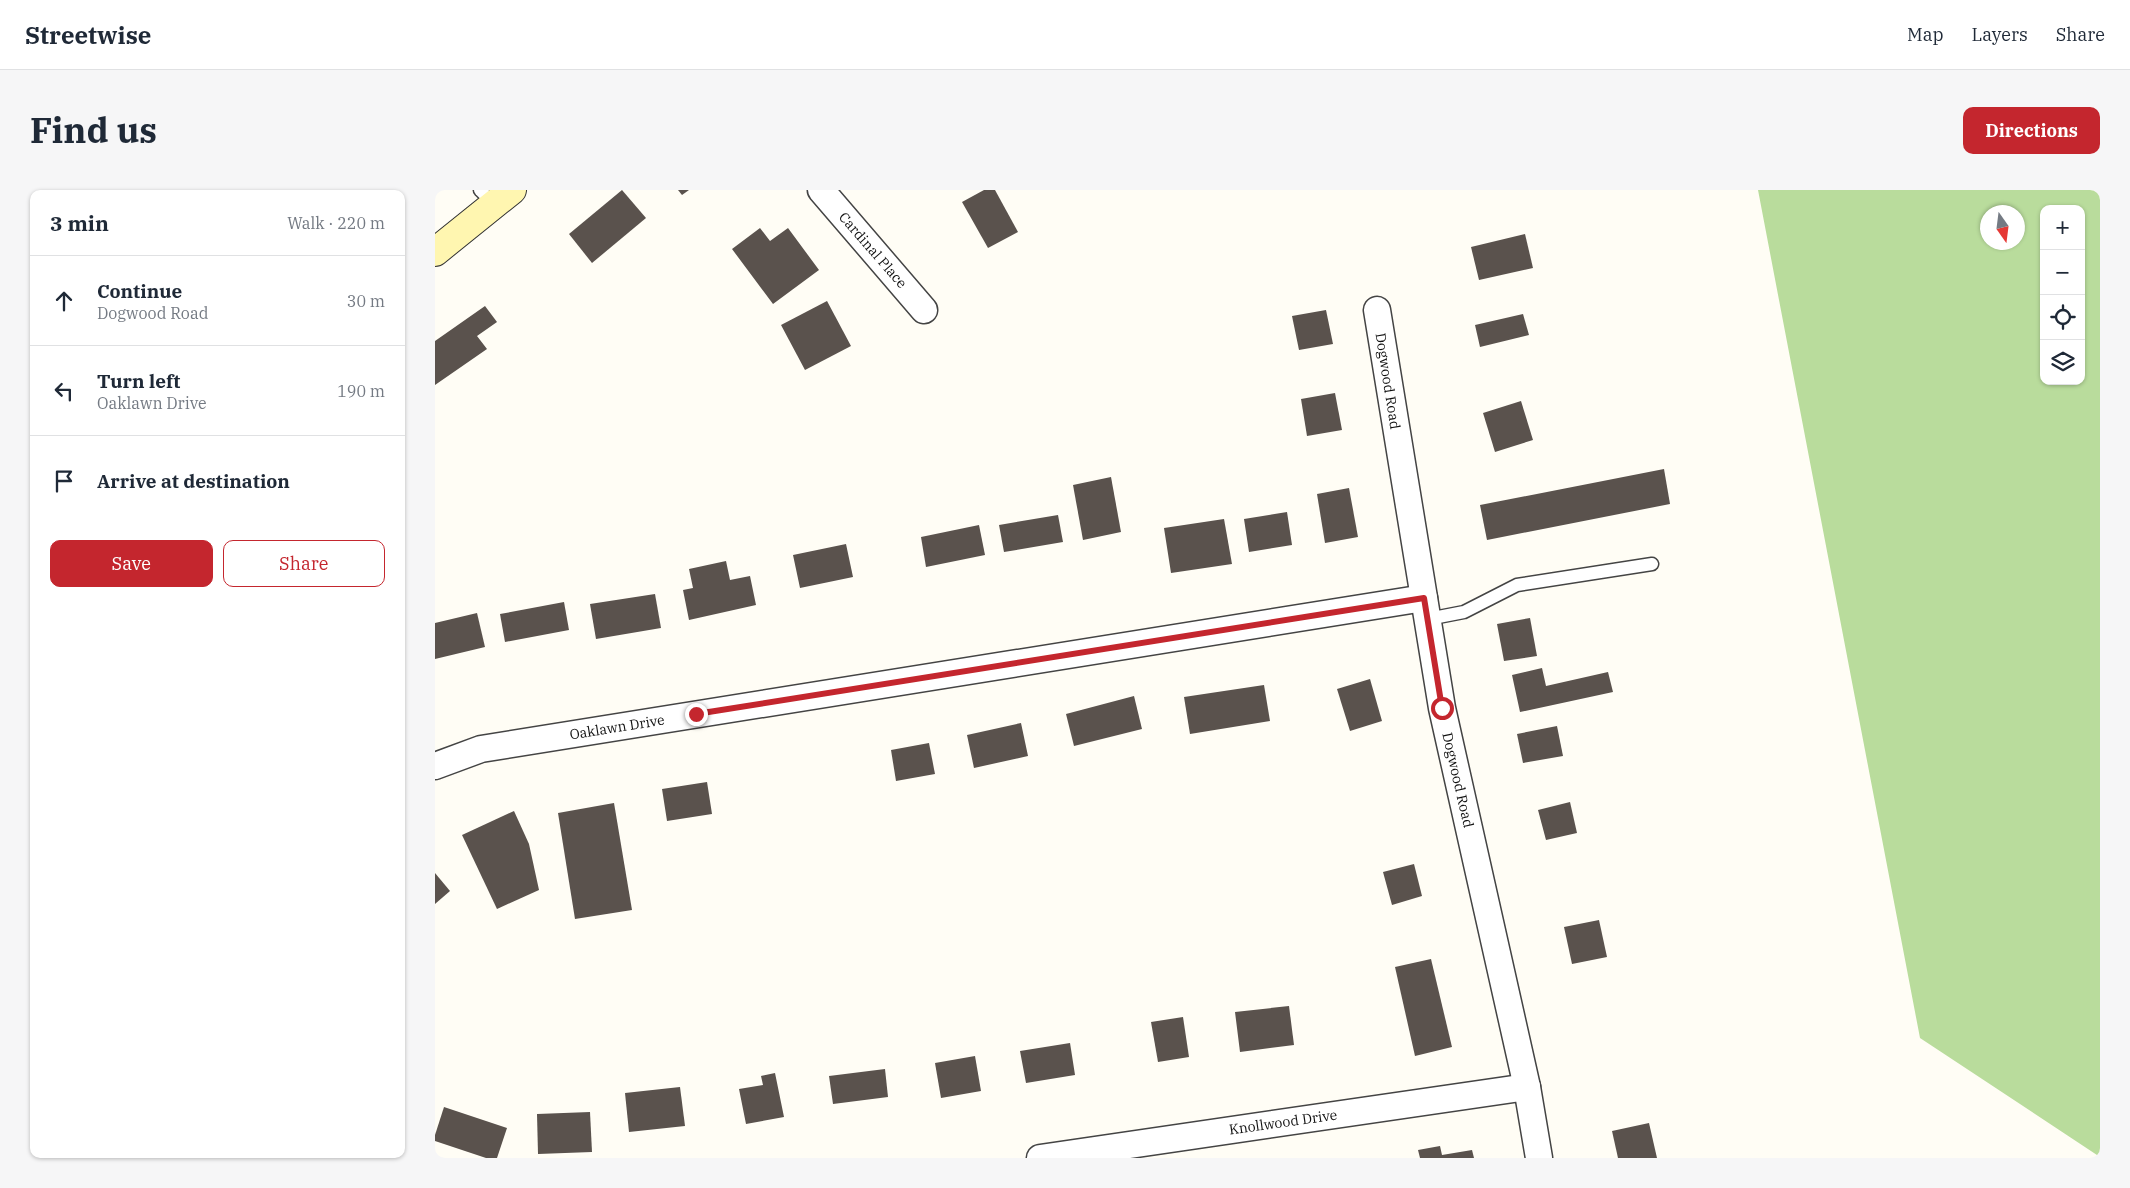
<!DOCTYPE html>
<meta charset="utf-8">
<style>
:root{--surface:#fff;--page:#f6f6f7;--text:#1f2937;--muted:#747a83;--line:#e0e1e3;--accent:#c4262e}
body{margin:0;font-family:"IBM Plex Serif",serif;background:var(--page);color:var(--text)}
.controls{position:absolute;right:15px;top:15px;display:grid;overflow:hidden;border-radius:10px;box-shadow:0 1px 4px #0004}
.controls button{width:45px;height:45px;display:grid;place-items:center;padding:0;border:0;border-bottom:1px solid var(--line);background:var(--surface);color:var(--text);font:25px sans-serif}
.compass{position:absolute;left:1545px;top:15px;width:45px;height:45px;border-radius:50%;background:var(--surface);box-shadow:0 1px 4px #0004;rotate:166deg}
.stop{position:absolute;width:15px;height:15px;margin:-11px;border:4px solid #c4262e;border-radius:50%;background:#fff}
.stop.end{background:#c4262e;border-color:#fff;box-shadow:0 1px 5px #0008}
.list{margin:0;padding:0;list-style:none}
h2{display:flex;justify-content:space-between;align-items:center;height:65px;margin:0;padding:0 20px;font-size:21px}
h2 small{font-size:16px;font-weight:400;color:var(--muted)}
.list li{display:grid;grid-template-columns:32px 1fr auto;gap:15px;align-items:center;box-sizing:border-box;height:90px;padding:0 20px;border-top:1px solid var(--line)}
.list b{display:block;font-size:19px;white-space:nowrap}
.list p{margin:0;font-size:16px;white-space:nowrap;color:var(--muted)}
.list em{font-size:16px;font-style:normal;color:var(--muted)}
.actions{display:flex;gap:10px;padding:15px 20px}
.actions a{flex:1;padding:11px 0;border:1px solid var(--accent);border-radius:10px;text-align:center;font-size:18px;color:var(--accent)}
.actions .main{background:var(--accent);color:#fff}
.icon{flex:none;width:28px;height:28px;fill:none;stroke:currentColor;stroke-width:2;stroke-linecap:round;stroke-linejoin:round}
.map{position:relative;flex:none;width:1665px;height:968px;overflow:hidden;border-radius:10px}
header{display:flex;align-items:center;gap:30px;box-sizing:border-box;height:70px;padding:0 25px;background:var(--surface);border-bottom:1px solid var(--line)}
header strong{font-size:24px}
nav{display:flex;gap:28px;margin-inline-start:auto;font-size:18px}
.intro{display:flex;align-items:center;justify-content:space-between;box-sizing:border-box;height:120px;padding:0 30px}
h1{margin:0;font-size:35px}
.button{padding:12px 22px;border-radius:10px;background:var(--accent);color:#fff;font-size:18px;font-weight:700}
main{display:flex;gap:30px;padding:0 30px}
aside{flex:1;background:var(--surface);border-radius:10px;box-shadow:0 1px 4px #0004}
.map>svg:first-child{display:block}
.forest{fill:#b9dc9c;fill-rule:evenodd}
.building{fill:#5a524d}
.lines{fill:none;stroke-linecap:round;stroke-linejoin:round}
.lane-casing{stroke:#444;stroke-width:15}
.street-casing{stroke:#444;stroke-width:29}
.secondary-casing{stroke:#333;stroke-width:30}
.lane{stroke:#fff;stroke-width:12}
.street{stroke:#fff;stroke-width:26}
.secondary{stroke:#fff6b0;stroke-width:28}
.route{stroke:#c4262e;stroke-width:6}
.labels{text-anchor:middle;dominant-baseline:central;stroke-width:5;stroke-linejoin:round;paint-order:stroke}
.street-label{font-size:14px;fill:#111;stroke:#fff}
</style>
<header>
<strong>Streetwise</strong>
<nav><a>Map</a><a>Layers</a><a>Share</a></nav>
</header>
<div class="intro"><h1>Find us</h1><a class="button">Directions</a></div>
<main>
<aside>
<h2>3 min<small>Walk · 220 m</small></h2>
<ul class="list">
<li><svg class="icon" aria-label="ahead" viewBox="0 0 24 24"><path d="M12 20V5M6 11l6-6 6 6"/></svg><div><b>Continue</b><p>Dogwood Road</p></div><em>30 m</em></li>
<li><svg class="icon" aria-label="left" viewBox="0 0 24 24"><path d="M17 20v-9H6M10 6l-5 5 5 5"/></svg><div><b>Turn left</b><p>Oaklawn Drive</p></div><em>190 m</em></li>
<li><svg class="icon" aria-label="arrive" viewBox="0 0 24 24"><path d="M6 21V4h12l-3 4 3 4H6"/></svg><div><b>Arrive at destination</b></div></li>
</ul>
<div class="actions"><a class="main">Save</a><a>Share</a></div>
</aside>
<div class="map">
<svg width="1665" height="968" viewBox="0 0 1665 968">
<rect width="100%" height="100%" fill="#fffdf5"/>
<path class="forest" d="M1323 0H1665V967L1485 848ZM1609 19H1646V191H1609ZM1552 22H1582V52H1552Z"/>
<g class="building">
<path d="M187 0 211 28 157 73 134 44Z"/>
<path d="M243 0H254L247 5Z"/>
<path d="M549 0H560L583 42 553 58 527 12Z"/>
<path d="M325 38 335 51 353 38 384 80 338 114 297 59Z"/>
<path d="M1090 44 1098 78 1044 90 1036 57Z"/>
<path d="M392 111 416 156 370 180 346 135Z"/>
<path d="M50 116 62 132 42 146 52 159 0 195V151Z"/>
<path d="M891 120 898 154 864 160 857 126Z"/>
<path d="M1088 124 1094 145 1045 157 1040 135Z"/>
<path d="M900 203 907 240 872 246 866 209Z"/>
<path d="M1086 211 1098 250 1060 262 1048 223Z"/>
<path d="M1229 279 1235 314 1052 350 1045 315Z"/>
<path d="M676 287 686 342 648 350 638 295Z"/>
<path d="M914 298 923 347 890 353 882 304Z"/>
<path d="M852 322 857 355 814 362 809 329Z"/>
<path d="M623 325 628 352 569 362 564 335Z"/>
<path d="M789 329 797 374 736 383 729 338Z"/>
<path d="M544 335 550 365 491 377 486 347Z"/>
<path d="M411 354 418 387 365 398 358 365Z"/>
<path d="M291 371 295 390 315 386 321 415 254 430 248 400 258 398 254 379Z"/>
<path d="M220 404 226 438 161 449 155 414Z"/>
<path d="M129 412 134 440 70 452 65 424Z"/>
<path d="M42 423 50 457 0 469V433Z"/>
<path d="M1095 428 1102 466 1069 471 1062 434Z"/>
<path d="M1107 478 1111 496 1173 482 1178 502 1085 522 1077 485Z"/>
<path d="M935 489 947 531 915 541 902 499Z"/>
<path d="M829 495 835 531 755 544 749 507Z"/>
<path d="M699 506 707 539 639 556 631 524Z"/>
<path d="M586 533 593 566 539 578 532 545Z"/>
<path d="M1122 536 1128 566 1088 573 1082 544Z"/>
<path d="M494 553 500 584 461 591 456 560Z"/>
<path d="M272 592 277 624 232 631 227 599Z"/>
<path d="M1135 612 1142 643 1111 650 1103 620Z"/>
<path d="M179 613 197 720 140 729 123 623Z"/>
<path d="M79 621 94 654 104 700 62 719 27 645Z"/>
<path d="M979 674 987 706 957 715 948 682Z"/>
<path d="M0 683 15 701 0 714Z"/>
<path d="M1164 730 1172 767 1137 774 1129 737Z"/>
<path d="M996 769 1017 857 980 866 960 777Z"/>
<path d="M854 816 859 855 805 862 800 822Z"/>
<path d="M748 827 754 867 723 872 716 832Z"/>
<path d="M635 853 640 885 591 893 585 861Z"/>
<path d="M540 866 546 901 506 908 500 873Z"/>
<path d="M450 879 453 907 398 914 394 886Z"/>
<path d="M340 883 349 927 311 934 304 899 328 895 326 886Z"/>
<path d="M245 897 250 936 194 942 190 903Z"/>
<path d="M9 917 72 938 62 968H51L0 951V945Z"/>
<path d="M155 922 157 962 103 964 102 924Z"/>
<path d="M1214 933 1222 968H1183L1177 941Z"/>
<path d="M1005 956 1007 965 1037 960 1039 968H985L983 960Z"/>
</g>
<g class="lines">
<g class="lane-casing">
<g id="lane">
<path d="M45 0 60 15"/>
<path d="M993 429 1029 422 1082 395 1217 374"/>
</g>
</g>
<g class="street-casing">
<g id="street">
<path d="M386 0 489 120"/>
<path d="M942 120 1007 518 1092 897 1104 968"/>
<path d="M0 576 46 559 989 408"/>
<path d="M605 968 1092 897"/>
</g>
</g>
<g class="secondary-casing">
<path id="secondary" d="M0 62 77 0"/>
</g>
<use href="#lane" class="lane"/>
<use href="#street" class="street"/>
<use href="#secondary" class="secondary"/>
</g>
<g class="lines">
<path class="route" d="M261 524 989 408 1007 518"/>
</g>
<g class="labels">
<g class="street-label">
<text transform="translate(438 60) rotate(49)">Cardinal Place</text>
<text transform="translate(953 191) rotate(81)">Dogwood Road</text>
<text transform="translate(182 537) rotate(-9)">Oaklawn Drive</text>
<text transform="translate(1023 590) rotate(77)">Dogwood Road</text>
<text transform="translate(848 932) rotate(-8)">Knollwood Drive</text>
</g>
</g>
</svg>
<div class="controls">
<button>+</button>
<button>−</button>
<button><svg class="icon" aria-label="locate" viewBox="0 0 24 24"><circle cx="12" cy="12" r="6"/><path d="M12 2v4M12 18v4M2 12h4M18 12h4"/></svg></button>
<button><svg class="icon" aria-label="layers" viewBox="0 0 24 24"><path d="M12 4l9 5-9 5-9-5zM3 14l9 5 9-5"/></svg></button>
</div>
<svg class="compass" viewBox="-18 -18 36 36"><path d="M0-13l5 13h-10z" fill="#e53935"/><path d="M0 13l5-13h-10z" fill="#747a83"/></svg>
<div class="stop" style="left:1007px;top:518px"></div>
<div class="stop end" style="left:261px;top:524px"></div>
</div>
</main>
